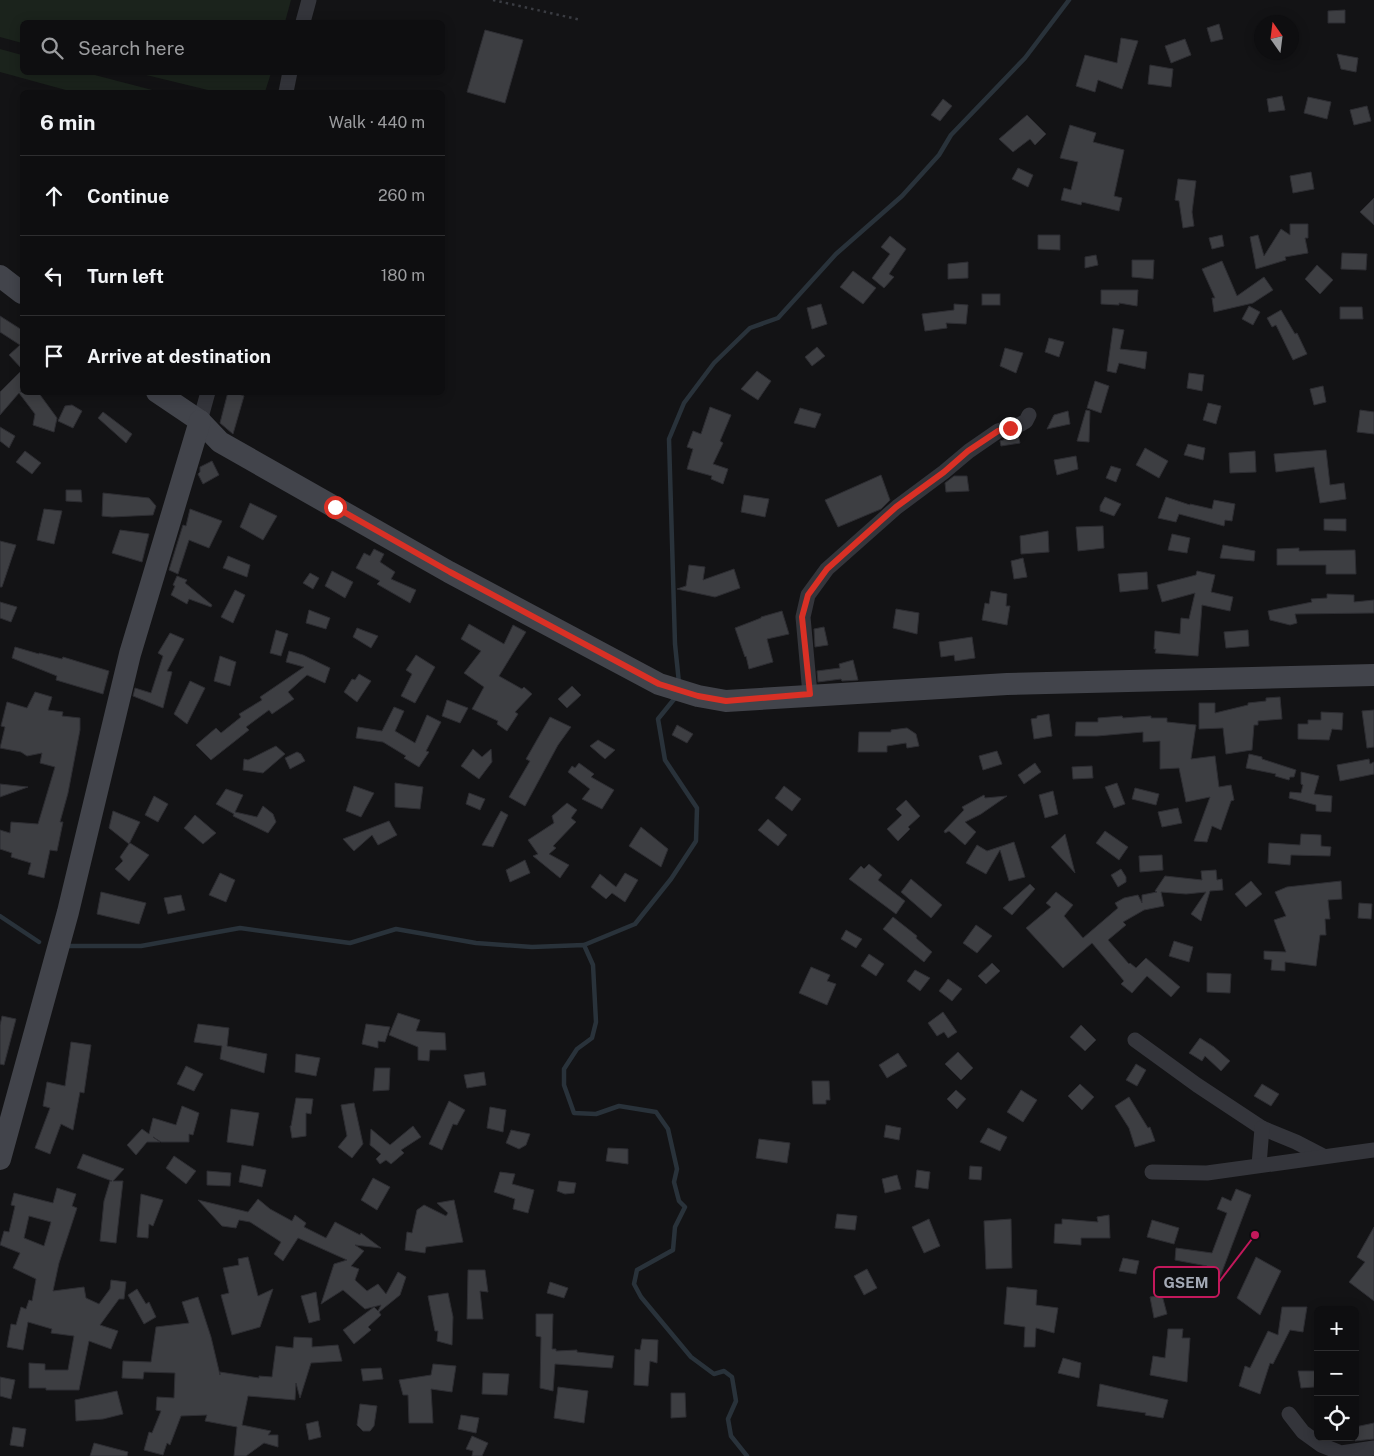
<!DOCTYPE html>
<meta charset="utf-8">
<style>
:root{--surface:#0e0e10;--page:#1c1c1e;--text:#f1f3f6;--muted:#9b9c9f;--line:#2e2e30}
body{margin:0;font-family:"Public Sans",sans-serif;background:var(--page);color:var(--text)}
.controls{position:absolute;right:15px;bottom:15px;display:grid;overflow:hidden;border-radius:8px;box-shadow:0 2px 12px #0003}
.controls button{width:45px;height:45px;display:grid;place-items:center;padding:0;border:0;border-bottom:1px solid var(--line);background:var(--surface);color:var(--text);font:25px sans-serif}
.compass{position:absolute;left:1254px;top:15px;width:45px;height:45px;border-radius:50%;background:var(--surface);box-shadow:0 2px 12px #0003;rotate:346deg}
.stop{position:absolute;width:15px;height:15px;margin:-11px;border:4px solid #d93025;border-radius:50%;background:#fff}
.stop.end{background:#d93025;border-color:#fff;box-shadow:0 1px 5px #0008}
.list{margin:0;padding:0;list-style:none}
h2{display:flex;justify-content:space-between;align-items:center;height:65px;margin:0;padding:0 20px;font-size:21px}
h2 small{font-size:16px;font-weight:400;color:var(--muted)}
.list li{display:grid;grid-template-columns:32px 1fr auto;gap:15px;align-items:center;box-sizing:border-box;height:80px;padding:0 20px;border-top:1px solid var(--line)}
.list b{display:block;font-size:19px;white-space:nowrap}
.list em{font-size:16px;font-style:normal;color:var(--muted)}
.icon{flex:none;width:28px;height:28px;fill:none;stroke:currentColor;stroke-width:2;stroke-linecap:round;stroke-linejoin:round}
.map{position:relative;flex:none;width:1374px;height:1456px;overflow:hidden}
.search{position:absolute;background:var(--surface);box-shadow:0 2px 12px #0003;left:20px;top:20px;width:425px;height:55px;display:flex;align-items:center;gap:12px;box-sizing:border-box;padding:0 18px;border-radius:8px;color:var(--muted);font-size:19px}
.panel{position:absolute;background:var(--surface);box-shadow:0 2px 12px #0003;left:20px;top:90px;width:425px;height:305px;border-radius:8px}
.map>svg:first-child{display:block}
.green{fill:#1b231c}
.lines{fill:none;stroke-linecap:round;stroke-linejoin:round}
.stream{stroke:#29323a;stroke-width:4.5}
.building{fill:#3d3e42;stroke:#2d2d32;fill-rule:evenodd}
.path{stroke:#3a3c42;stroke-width:2.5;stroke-dasharray:2.5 4;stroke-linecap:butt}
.street{stroke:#34353b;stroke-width:15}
.secondary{stroke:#42444b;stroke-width:22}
.route{stroke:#d93025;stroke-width:6}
.leader{fill:none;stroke:#c2185b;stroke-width:2}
.callout-dot{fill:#c2185b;stroke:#0e0e10;stroke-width:2}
.callout{fill:#0e0e10;stroke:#c2185b;stroke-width:2}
.callout-label{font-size:15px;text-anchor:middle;font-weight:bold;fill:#a4aab6}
</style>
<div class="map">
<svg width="1374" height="1456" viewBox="0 0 1374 1456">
<rect width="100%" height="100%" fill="#131315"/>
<g class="green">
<path d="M0 0H291L285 22H22V43L0 37Z"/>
<path d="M0 49 22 55V72L87 73 160 92H73L0 72Z"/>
<path d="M138 73 271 72V73L265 92H216Z"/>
</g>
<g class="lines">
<g class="stream">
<path d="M679 683 675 644 669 439 684 403 714 363 750 328 778 318 836 254 902 196 939 155 951 135 1025 58 1069 0"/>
<path d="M0 916 39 942"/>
<path d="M584 945 635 924 671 879 696 841 697 808 665 760 658 719 675 698"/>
<path d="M66 946H141L240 928 350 943 396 929 476 943 532 947 584 945 593 965 596 1022 592 1038 577 1049 564 1069V1085L574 1113 596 1114 619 1106 656 1112 668 1129 677 1169 674 1182 679 1201 685 1207 675 1227 673 1250 637 1270 634 1284 641 1297 691 1357 714 1374 724 1371 732 1377 736 1401 728 1419 731 1436 747 1456"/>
</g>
</g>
<g class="building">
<path d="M1345 10V23H1328V11Z"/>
<path d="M1219 24 1223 39 1211 42 1207 28Z"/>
<path d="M485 30 523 40 505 103 467 92Z"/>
<path d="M1121 38 1138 41 1122 89 1098 80 1095 92 1076 86 1085 55 1117 63Z"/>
<path d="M1185 39 1191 55 1171 63 1165 46Z"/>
<path d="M1337 54 1358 58 1356 72 1341 69Z"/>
<path d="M1150 65 1173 69 1171 87 1148 84Z"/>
<path d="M1282 96 1285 110 1269 112 1267 99Z"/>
<path d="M1308 97 1331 102 1327 119 1304 113Z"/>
<path d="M943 99 952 106 940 121 931 115Z"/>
<path d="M1367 106 1371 121 1354 125 1350 110Z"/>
<path d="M1027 115 1046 134 1035 145 1030 139 1013 152 999 139Z"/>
<path d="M1070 125 1096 133 1093 142 1124 150 1114 196 1122 198 1119 211 1082 202 1081 205 1061 200 1064 188 1071 190 1078 162 1060 158Z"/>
<path d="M1018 168 1033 175 1028 187 1012 179Z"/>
<path d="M1311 172 1314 189 1293 193 1290 176Z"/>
<path d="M1178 179 1196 181 1192 212 1194 226 1183 228 1179 201 1175 200Z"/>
<path d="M1374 198V225L1360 212Z"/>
<path d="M1290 224H1308V238H1305L1308 253 1285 257 1286 260 1256 269 1250 237 1258 235 1264 256 1281 229 1290 235Z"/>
<path d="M1038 235H1060V250L1038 249Z"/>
<path d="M1222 235 1224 246 1212 249 1209 238Z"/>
<path d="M890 236 906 249 889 274 894 277 884 288 872 278 890 254 881 247Z"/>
<path d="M1342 253 1367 254 1366 270 1341 269Z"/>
<path d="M1096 255 1098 265 1085 268V257Z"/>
<path d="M1132 260H1154L1153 279 1132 277Z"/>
<path d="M1222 261 1237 296 1264 277 1273 290 1253 303 1214 312 1212 298H1215L1202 269Z"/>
<path d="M968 262V278L948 279V264Z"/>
<path d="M1317 265 1333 280 1320 294 1305 279Z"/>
<path d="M853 271 876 288 863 304 840 287Z"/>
<path d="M1101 290H1138L1137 306 1119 303V305L1101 304Z"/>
<rect x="982" y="294" width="18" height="11"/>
<path d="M821 304 827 324 812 329 807 308Z"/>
<path d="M954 304 968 305 966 324 946 323 947 328 925 331 922 314 954 310Z"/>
<path d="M1249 306 1260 312 1253 325 1242 319Z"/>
<path d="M1340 307H1362L1363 319H1340Z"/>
<path d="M1281 310 1295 334 1297 333 1307 354 1293 360 1276 325 1272 327 1267 318Z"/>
<path d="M0 316 22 330V369L9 355 20 345 0 332Z"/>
<path d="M1113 328 1124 330 1120 349 1147 352 1145 369 1119 363 1116 373 1107 371Z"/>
<path d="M1049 338 1064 342 1059 357 1045 352Z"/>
<path d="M817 347 825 356 812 366 805 357Z"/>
<path d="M1005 348 1023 353 1016 373 1000 366Z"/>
<path d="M22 370V389L20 392H38L57 418 54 432 33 425 35 414 19 393 0 415V392Z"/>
<path d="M757 371 771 381 758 400 741 389Z"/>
<path d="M1189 373 1204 375 1202 391 1187 388Z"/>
<path d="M1095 381 1109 386 1101 413 1087 408Z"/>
<path d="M1323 386 1326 402 1314 405 1310 389Z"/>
<path d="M228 392H234L244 396 233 434 220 423Z"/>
<path d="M1208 403 1221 406 1216 424 1203 420Z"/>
<path d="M72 405 82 411 73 428 58 421 65 406Z"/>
<path d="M710 407 731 415 720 441 723 443 713 464 728 469 723 484 711 479 712 476 687 469 693 449 687 447 693 431 701 434Z"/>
<path d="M800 408 821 414 815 428 794 423Z"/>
<path d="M1086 410 1090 411 1089 442 1077 441Z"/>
<path d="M1360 410 1374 412V434L1357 432Z"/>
<path d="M1068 411 1070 424 1047 429 1054 415Z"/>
<path d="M103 412 132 434 126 443 98 418Z"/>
<path d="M0 427 15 436 9 448 0 441Z"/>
<path d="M1018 435 1020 443 1001 446 1000 441Z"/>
<path d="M1188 444 1205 448 1203 460 1184 455Z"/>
<path d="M1145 448 1168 461 1159 478 1136 465Z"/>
<path d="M1326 450 1330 485 1344 483 1346 499 1320 503 1314 467 1276 472 1274 454Z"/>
<path d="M25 451 41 463 32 474 16 462Z"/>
<path d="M1255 451 1256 472 1230 473 1229 453Z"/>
<path d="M1076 456 1078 469 1057 475 1054 460Z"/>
<path d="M212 461 219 475 203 484 198 474 200 472V467Z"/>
<path d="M1111 466 1121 469 1116 482 1106 478Z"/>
<path d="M881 475 890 500 881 509 838 527 825 500Z"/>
<path d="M954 476H967L969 491 946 492 945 483Z"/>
<path d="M66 490H81L82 502 66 501Z"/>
<path d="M103 493 149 498 156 506 153 515 112 517 102 516Z"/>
<path d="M744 495 769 499 765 517 741 512Z"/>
<path d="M1105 497 1121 504 1114 516 1100 511V506Z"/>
<path d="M1166 497 1190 505V504L1212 509 1214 500 1235 504 1232 521 1225 520 1224 526 1179 514 1176 522 1158 518Z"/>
<path d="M250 503 277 516 263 540 240 527Z"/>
<path d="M44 509 62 511 54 544 37 540Z"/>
<path d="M190 509 222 521 209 548 189 540 178 574 169 570 183 525 186 526Z"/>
<path d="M1324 519H1346V531L1324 530Z"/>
<path d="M1103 526 1104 548 1078 551 1076 527Z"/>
<path d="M120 530 149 534 142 562 112 553Z"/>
<path d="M1048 531 1049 552 1021 554 1020 536Z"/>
<path d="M1172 534 1190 538 1187 553 1168 550Z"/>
<path d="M0 541 16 545 2 587H0Z"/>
<path d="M1223 545 1255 551 1254 561 1220 558Z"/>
<path d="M1299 548V551L1355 550 1356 574H1326V565H1277V549Z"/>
<path d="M374 549 384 554 380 562 395 572 391 579 416 590 410 603 377 584 380 581 356 568 364 553 370 556Z"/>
<path d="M228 556 250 565 247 577 223 568Z"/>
<path d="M1023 558 1027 577 1014 579 1011 561Z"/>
<path d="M689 565 705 567 703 580 734 569 740 588 715 597 677 589 686 586Z"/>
<path d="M332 571 353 582 345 598 325 586Z"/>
<path d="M1197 571 1215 575 1211 592 1233 597 1230 611 1202 605 1198 656 1155 653 1156 649H1154L1155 631 1180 634 1181 618 1189 619 1195 593 1162 602 1157 585 1196 575Z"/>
<path d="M1147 572 1148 589 1120 592 1118 574Z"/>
<path d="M310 573 319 578 313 589 303 583Z"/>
<path d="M177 576 187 580 185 583 212 605 211 607 189 599 187 604 171 595 175 586 173 585Z"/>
<path d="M235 590 245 595 233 623 221 617Z"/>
<path d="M991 591 1007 594 1006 606H1010L1007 625 982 620 985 603 989 604Z"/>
<path d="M1327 594 1354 595V602L1374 600V613L1295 614 1297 623 1290 625 1270 620 1268 611 1312 602 1311 599 1327 598Z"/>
<path d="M0 602 17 607 11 622 0 618Z"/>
<path d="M896 609 919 613 917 634 893 628Z"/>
<path d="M309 610 330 618 326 629 306 623Z"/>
<path d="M782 611 789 634 767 639 773 662 749 669 746 656 745 657 735 628 761 618V617Z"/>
<path d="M469 624 504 644 513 625 526 632 499 676 522 689 524 687 532 694 515 712 518 714 507 731 497 724 498 721 472 709 484 687 464 673 481 651 461 639Z"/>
<path d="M824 627 828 645 815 647 814 629Z"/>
<path d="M357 628 378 636 371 648 353 637Z"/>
<path d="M276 630 288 634 281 656 270 653Z"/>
<path d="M1248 630 1249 646 1226 648 1224 632Z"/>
<path d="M170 633 184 639 167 671 172 672 163 708 133 696 135 688 151 693 163 656 158 653Z"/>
<path d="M972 637 975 658 955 661 954 655 941 657 939 642Z"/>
<path d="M15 647 39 654V653L62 659 63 657 109 671 103 694 56 680 57 676 12 658Z"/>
<path d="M289 651 303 655 330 668 325 683 307 675 288 692 294 699 272 714 269 710 246 727 249 730 211 760 196 745 216 728 221 733 241 717 239 714 262 700 260 697 304 667 286 662Z"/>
<path d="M416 655 435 667 415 703 401 696 412 674 406 670Z"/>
<path d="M220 656 236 662 230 686 214 681Z"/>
<path d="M853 660 858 680 842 681 841 679 818 682 817 671 840 668 839 664Z"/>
<path d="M359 674 371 681 357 702 344 692 352 679 355 680Z"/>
<path d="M190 681 205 688 187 724 174 714Z"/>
<path d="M572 686 581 695 567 708 558 699Z"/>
<path d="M35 692 52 697 48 710 63 712 62 716 80 718V730L68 793 60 822H63L57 851 50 850 44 878 28 874 31 863 11 857 12 853 0 849V830L10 833 11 822 38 824 55 767 40 763 42 753 27 756 21 752 0 748 5 727 1 726 7 702 27 708Z"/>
<path d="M1280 697 1282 719 1258 721V725H1254L1252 750 1226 754 1223 728 1199 729V703H1215V713L1248 705V703L1266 701V698Z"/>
<path d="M447 700 468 708 460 723 442 716Z"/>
<path d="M394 707 404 711 395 731 415 743 427 715 441 722 426 751 429 752 419 767 404 758 406 756 383 742 356 738 358 727 382 731Z"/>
<path d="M1374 710V747L1367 748 1362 711Z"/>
<path d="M1321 712 1343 713 1342 730 1332 729 1329 740 1298 739V724H1308V720H1321Z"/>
<path d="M1049 714 1052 736 1034 739 1031 719 1037 718V716Z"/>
<path d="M1122 716 1123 718 1151 716V718H1167V722L1196 725 1191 759 1215 756 1219 787 1231 785 1234 800 1231 801 1221 830 1212 826 1207 842 1194 841 1210 797 1186 802 1179 768 1160 769V741L1143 742V732L1097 736H1075L1076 722H1098V718Z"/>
<path d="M550 717 571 727 558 745 525 806 509 797 530 761 526 759Z"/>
<path d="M677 725 693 734 687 743 672 735Z"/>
<path d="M907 728 916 734 919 746 907 748 906 743 887 746V752H858L859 732H891V730Z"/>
<path d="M598 740 615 750 605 759 590 746Z"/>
<path d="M276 746 285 754 263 773 243 770 244 759 248 760Z"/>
<path d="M473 749 482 757 491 749 492 762 479 779 461 766Z"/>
<path d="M997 751 1002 764 983 770 979 756Z"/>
<path d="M297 752 301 754 305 761 290 769 285 758Z"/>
<path d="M1249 754 1262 757V759L1296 770 1294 777H1290L1289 780 1275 776 1276 774 1246 768Z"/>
<path d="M1369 759 1370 764 1374 762V774L1340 781 1337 765Z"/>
<path d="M579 763 594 774 591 777 614 790 602 809 582 799 590 789 568 772 572 766 575 768Z"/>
<path d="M1035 763 1041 772 1024 784 1018 775Z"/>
<path d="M1092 766 1093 778 1073 779 1072 767Z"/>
<path d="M1301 772 1319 776 1314 794 1332 796 1331 812 1316 811V805L1289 798 1290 792 1301 793 1303 785 1301 784Z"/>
<path d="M395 783 423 787 420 809 395 807Z"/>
<path d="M1117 783 1125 804 1114 808 1105 787Z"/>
<path d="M0 784 28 787 0 797Z"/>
<path d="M354 786 374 793 361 817 346 811Z"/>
<path d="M784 786 801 799 792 811 775 798Z"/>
<path d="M1135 788 1159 794 1156 805 1132 799Z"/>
<path d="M226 789 243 795 235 812 257 817 263 806 273 814 276 822 268 833 233 816 234 814 216 804Z"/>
<path d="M1053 791 1058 814 1045 818 1039 795Z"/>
<path d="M469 793 485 799 480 810 466 804Z"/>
<path d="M984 795 985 798 1007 796 981 814 965 822 976 832 965 845 949 831 945 833 944 831 964 810 962 807Z"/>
<path d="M154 796 168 804 158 822 145 815Z"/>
<path d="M906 800 920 816 908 827 910 829 898 841 887 829 902 815 896 809Z"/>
<path d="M567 803 577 810 571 818 576 822 553 846 556 848 549 854 569 865 560 878 533 856 538 854 528 840 554 823 552 816Z"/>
<path d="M1178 808 1182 823 1162 827 1158 812Z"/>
<path d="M113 811 140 822 129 844 130 843 149 855 129 881 115 869 123 861 120 857 129 844 109 828Z"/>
<path d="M501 811 508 815 493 847 482 845Z"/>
<path d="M195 815 216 833 203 844 184 828Z"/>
<path d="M768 819 787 835 778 846 758 830Z"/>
<path d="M389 821 397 835 378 845 372 835 354 851 343 839Z"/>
<path d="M641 827 668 849 661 867 629 846Z"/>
<path d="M1105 831 1128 847 1119 860 1096 843Z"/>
<path d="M1065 834 1075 873 1051 847Z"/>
<path d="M1301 834 1321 835V846L1331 847 1330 856 1291 855 1290 865 1268 863 1269 843 1300 845Z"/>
<path d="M1014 842 1025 877 1009 881 1000 850 986 874 966 863 977 845 987 851Z"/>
<path d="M1162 855 1163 870 1140 872 1139 856Z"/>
<path d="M525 860 530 873 510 882 506 870Z"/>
<path d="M869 864 882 875 878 880 905 901 896 914 849 879 861 866 864 869Z"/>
<path d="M1121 869 1126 877V882L1118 887 1111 875Z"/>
<path d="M1216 870 1217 880 1222 879 1223 890 1210 891 1201 921 1191 914 1206 892 1186 894 1161 892 1164 906 1144 910 1123 922 1126 925 1108 940 1129 964 1130 963 1136 968 1146 958 1180 987 1171 997 1147 976 1132 993 1121 984 1124 981 1092 943 1063 968 1026 928 1051 907 1046 903 1056 892 1073 905 1064 916 1083 938 1118 908 1115 903 1124 898 1138 895 1142 903V895L1157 892 1155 891 1165 876 1202 880 1201 871Z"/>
<path d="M220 873 235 880 226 902 209 895Z"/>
<path d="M625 873 638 880 625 902 612 893 606 899 591 887 600 874 616 887Z"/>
<path d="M911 879 942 905 931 918 901 892Z"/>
<path d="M1251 881 1262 894 1246 907 1235 894Z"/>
<path d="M1341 881 1342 899 1328 900 1330 919H1325L1326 935H1320L1316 966 1285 962V971L1271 970 1272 960 1264 959V951L1286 952 1274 920 1286 916 1275 892 1287 887Z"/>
<path d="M1030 884 1035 889 1012 915 1003 908Z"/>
<path d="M101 892 146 903 139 924 97 914Z"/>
<path d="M181 895 185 910 168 914 164 898Z"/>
<path d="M1359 903 1372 904 1371 919 1358 918Z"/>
<path d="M893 917 917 936 916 938 932 952 924 962 883 929Z"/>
<path d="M976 925 992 936 977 953 963 943Z"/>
<path d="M846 930 862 939 856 948 841 939Z"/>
<path d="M1174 941 1193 947 1189 962 1169 956Z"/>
<path d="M869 954 884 964 876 976 861 966Z"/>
<path d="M992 963 1000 971 986 984 978 976Z"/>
<path d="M811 967 830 975 827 981 836 984 827 1005 799 993Z"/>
<path d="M915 970 930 978 920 991 907 981Z"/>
<path d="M1207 973 1231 974 1230 993 1207 992Z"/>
<path d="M948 979 962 989 952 1001 939 991Z"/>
<path d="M943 1012 957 1032 948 1038 944 1032 937 1036 928 1023Z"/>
<path d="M398 1013 420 1020 416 1031 445 1033 446 1050H430L429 1061 418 1060V1047L389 1035Z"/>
<path d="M2 1016 16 1019 4 1065 0 1064V1025Z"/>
<path d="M198 1024 229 1028 227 1046 267 1054 264 1073 220 1059 222 1046 194 1042Z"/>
<path d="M366 1024 390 1027 385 1042 378 1041V1048L362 1044Z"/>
<path d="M1081 1025 1096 1040 1085 1051 1070 1037Z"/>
<path d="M1200 1038 1214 1047 1230 1061 1221 1071 1205 1056 1202 1061 1189 1053Z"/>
<path d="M71 1042 91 1045 84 1093 80 1092 73 1130 61 1124 50 1154 35 1148 50 1108 43 1106 47 1082 65 1086Z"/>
<path d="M958 1052 973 1068 961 1080 945 1064Z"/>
<path d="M898 1053 907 1066 887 1078 879 1065Z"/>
<path d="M296 1054 320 1058 316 1076 295 1072Z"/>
<path d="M1136 1064 1146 1070 1137 1086 1126 1080Z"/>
<path d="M186 1066 203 1074 194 1091 177 1084Z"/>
<path d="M375 1068H390L389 1090 373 1091Z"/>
<path d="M484 1072 486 1085 467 1088 464 1075Z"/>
<path d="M812 1081H829L830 1100H826V1104H813Z"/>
<path d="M1080 1084 1094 1097 1082 1110 1068 1096Z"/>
<path d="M1262 1084 1279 1094 1271 1106 1254 1096Z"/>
<path d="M956 1090 966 1099 957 1109 947 1099Z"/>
<path d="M1021 1090 1037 1100 1023 1122 1007 1112Z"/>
<path d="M1129 1097 1148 1128 1150 1127 1155 1141 1135 1147 1129 1128 1115 1106Z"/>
<path d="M296 1098 313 1099 311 1114 306 1113V1136L292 1138 290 1126H291Z"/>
<path d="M449 1101 465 1110 457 1125 453 1124 442 1150 429 1144Z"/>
<path d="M354 1103 363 1144 352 1158 338 1147 347 1136 341 1105Z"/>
<path d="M182 1106 199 1113 193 1135 189 1134V1142H161L153 1137 160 1142H147L136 1155 127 1145 142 1129 149 1134 153 1118 176 1125Z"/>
<path d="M490 1107 506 1110 503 1132 487 1128Z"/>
<path d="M231 1109 259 1113 253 1146 227 1142Z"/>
<path d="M886 1125 901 1128 899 1140 884 1137Z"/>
<path d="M413 1126 421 1137 401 1150 404 1153 391 1164 386 1160 380 1164 376 1159 381 1154 370 1145 371 1129 390 1145Z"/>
<path d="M988 1128 1007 1137 1000 1151 980 1142Z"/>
<path d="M511 1130 530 1134 526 1145 519 1149 506 1143Z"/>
<path d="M759 1139 790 1143 787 1163 756 1158Z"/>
<path d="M608 1148 628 1149V1164L606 1161Z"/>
<path d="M83 1154 124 1169 113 1181H123L116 1243 100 1241 104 1201 110 1181H112L77 1168Z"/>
<path d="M174 1156 196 1171 186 1184 166 1168Z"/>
<path d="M242 1165 266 1170 262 1187 239 1182Z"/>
<path d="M970 1166 982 1167 981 1180 969 1179Z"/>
<path d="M917 1170 930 1172 928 1189 915 1187Z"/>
<path d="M207 1171 231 1173 230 1186 207 1185Z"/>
<path d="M500 1172 515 1174 512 1184 534 1190 528 1213 513 1209 515 1199 494 1192Z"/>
<path d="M897 1175 901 1189 885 1193 882 1179Z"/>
<path d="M373 1178 390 1187 377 1210 361 1200Z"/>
<path d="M559 1181 576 1183 574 1193 565 1194 557 1191Z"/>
<path d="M57 1188 76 1194 72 1206 77 1208 59 1263 53 1291 84 1287 86 1298 99 1304 110 1289 111 1280 126 1282 124 1299H119L100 1325 118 1331 111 1349 89 1341 79 1390H46V1388H29V1363L45 1364V1370H68L74 1336 51 1333 52 1329 28 1322 23 1350 7 1347 11 1324 16 1325 21 1307 26 1309 29 1300 32 1301 36 1279 13 1268 20 1253 0 1245 4 1231 9 1232 15 1206 11 1205 14 1193 53 1203ZM29 1216 51 1222 44 1246 24 1238Z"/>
<path d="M1236 1189 1251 1195 1214 1293 1199 1287 1207 1266 1175 1260 1176 1248 1212 1253 1227 1213 1217 1209 1222 1197 1231 1201Z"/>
<path d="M141 1194 163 1200 153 1226 149 1224 148 1238 137 1237Z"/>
<path d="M258 1199 270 1209 292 1221 295 1215 306 1223 304 1227 326 1238 335 1222 360 1235 361 1233 381 1248 355 1245 364 1251 351 1266 359 1269 355 1280 367 1291 378 1284 386 1294 398 1272 406 1277 400 1295 379 1312 381 1315 368 1327 371 1330 354 1344 343 1330 374 1307 378 1311 381 1305 365 1309 343 1290 321 1304 334 1264 347 1260 298 1238 283 1261 274 1254 281 1242 250 1222 239 1220 236 1228 222 1226 198 1200 248 1212Z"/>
<path d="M454 1200 463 1242 426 1247 425 1253 405 1250 407 1232 412 1233 417 1210 424 1205 446 1216 448 1213 437 1203Z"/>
<path d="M837 1214 857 1216 855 1230 835 1228Z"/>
<path d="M1109 1215 1110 1238H1081V1245L1054 1243 1055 1224H1062V1219L1098 1222 1097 1217Z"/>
<path d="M929 1219 940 1246 924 1253 912 1227Z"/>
<path d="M1011 1219 1012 1268 986 1269 984 1221Z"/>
<path d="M1152 1220 1179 1228 1174 1244 1147 1237Z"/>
<path d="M1374 1227V1301L1349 1282 1365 1262 1357 1257Z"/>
<path d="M248 1257 258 1296 273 1289 260 1327 232 1335 221 1295 229 1293 223 1268 239 1265 238 1259Z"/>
<path d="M1256 1257 1281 1271 1260 1315 1237 1298Z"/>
<path d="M1123 1258 1139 1261 1136 1274 1119 1271Z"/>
<path d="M867 1269 877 1288 864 1295 854 1276Z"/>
<path d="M468 1270H485L488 1292 480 1291 483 1319H467Z"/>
<path d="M550 1282 568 1288 564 1298 547 1293Z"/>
<path d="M1007 1287 1037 1290 1036 1305 1058 1308 1054 1333 1036 1328 1035 1347H1024L1025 1327 1004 1324Z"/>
<path d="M137 1289 146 1304 149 1302 156 1317 144 1324 128 1295Z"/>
<path d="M316 1292 320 1320 309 1323 301 1296Z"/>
<path d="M448 1293 453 1317 452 1345 437 1341 438 1331H435L428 1296Z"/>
<path d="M1162 1295 1167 1314 1154 1318 1150 1297Z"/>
<path d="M198 1297 211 1337 220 1375V1372L259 1378V1376L272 1377 276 1346 293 1348 294 1337 312 1338V1347L338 1345 342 1361 311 1363 300 1398 296 1383 295 1400 248 1396 242 1425 271 1431 268 1435H278V1447L264 1443 246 1456H234L237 1427 205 1421 207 1415 181 1416 170 1445 167 1443 163 1455 144 1450 149 1432 152 1433 161 1411 156 1410 157 1397 174 1398 175 1373 144 1372 143 1379 122 1378 123 1361 151 1362 156 1327 189 1323 182 1302Z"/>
<path d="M1282 1307H1307L1303 1332 1290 1330 1273 1364 1270 1363 1260 1394 1239 1386 1245 1366 1250 1368 1268 1331 1278 1335Z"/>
<path d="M536 1314H553L552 1349H556V1351L577 1350V1352L614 1356 612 1368 555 1364 553 1391 540 1388 541 1337 536 1336Z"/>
<path d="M1168 1329H1183L1182 1338H1190L1187 1382 1150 1375 1153 1356 1165 1358Z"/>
<path d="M642 1339 658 1340 657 1363 650 1361 648 1386 634 1385 635 1349 640 1350Z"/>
<path d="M1063 1358 1081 1363 1079 1378 1058 1373Z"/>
<path d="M433 1364 456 1366 452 1392 431 1389 433 1423H409L408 1395H403L399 1380 431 1375Z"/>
<path d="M381 1368 383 1379 363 1381 361 1369Z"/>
<path d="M1298 1371H1315L1314 1387 1301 1388Z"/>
<path d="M483 1373 509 1374 507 1395 482 1394Z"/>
<path d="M0 1377 15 1380 11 1399 0 1396Z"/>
<path d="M1100 1384 1168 1400 1163 1418 1145 1415 1146 1413 1097 1406Z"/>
<path d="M558 1387 588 1391 584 1423 554 1418Z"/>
<path d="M117 1391 123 1414 103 1419 76 1421 75 1400Z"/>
<path d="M671 1393H685L686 1417 671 1418Z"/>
<path d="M360 1404 377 1406 374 1426 370 1431H363L357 1425Z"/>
<path d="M461 1415 479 1418 476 1433 458 1429Z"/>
<path d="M318 1421 321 1437 309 1440 306 1424Z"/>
<path d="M1374 1423V1439L1355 1441V1427Z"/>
<path d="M13 1427 26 1429 23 1447 10 1445Z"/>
<path d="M472 1436 488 1443 482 1456H472L473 1451 466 1449Z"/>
<path d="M94 1443 128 1452 127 1456H90Z"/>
</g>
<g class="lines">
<path class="path" d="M493 0 581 20"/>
<g class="street">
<path d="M303 22 309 0"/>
<path d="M286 92 290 72"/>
<path d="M200 421 208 392"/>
<path d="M810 694 803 617 808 595 827 569 897 507 944 472 969 451 998 431 1021 424 1026 421 1029 415"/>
<path d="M1135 1040 1197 1085 1262 1128 1296 1142 1323 1156"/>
<path d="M1259 1165 1262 1128"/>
<path d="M1152 1172 1207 1173 1374 1150"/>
<path d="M1289 1414 1303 1432 1321 1445 1341 1453 1374 1448"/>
</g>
<g class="secondary">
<path d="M0 276 22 293"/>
<path d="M157 392 200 421 220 442 449 572 659 684 698 696 726 701 1007 684 1374 675"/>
<path d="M0 1159 68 912 130 654 200 421"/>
</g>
</g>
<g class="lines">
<path class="route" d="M335 507 450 572 659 684 698 696 726 701 810 694 802 617 808 595 827 569 896 507 944 472 968 451 998 431 1010 428"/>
</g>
<path class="leader" d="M1255 1235L1219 1282"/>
<circle class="callout-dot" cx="1255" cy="1235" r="5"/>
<rect class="callout" x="1154" y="1267" width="65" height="30" rx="5"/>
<g class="callout-label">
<text x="1186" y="1288">GSEM</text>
</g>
</svg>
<div class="controls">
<button>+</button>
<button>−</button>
<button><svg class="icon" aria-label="locate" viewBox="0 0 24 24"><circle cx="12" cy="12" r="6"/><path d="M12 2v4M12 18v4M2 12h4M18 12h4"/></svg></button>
</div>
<svg class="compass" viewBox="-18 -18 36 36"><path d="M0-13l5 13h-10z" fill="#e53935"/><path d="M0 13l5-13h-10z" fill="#9b9c9f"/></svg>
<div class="stop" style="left:335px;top:507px"></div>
<div class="stop end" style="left:1010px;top:428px"></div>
<div class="search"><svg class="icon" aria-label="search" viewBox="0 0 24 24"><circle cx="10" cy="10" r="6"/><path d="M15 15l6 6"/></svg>Search here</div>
<section class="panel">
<h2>6 min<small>Walk · 440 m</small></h2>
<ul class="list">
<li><svg class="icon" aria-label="ahead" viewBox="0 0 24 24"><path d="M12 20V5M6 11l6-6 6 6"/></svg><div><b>Continue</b></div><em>260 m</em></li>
<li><svg class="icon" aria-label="left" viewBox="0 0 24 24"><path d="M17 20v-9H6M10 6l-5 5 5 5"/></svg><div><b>Turn left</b></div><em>180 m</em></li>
<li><svg class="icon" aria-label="arrive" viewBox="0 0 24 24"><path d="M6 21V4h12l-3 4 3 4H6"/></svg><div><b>Arrive at destination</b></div></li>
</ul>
</section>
</div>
